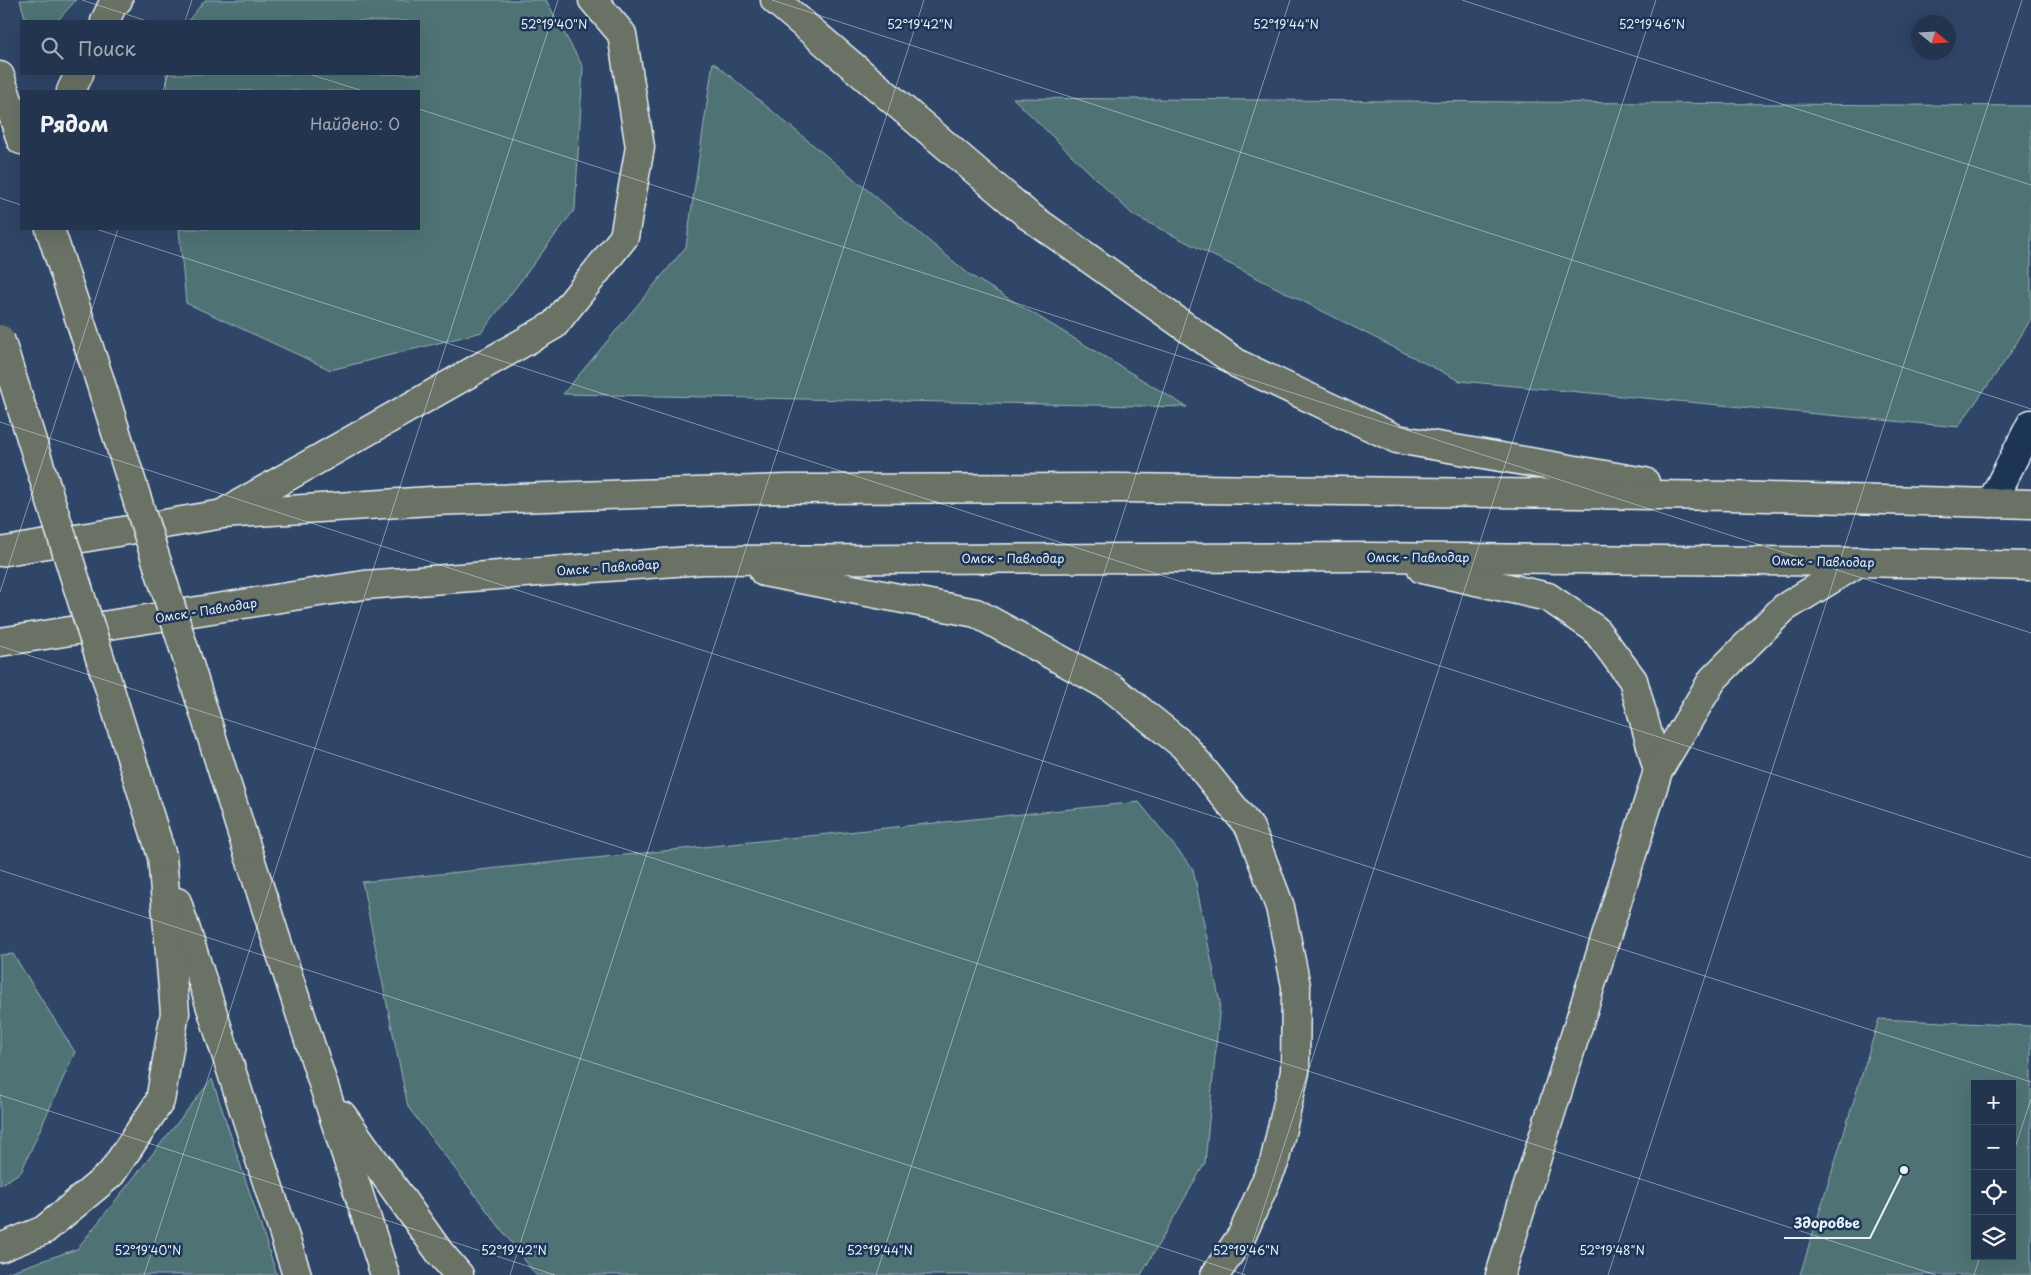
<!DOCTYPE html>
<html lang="ru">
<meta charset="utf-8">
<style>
:root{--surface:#23344e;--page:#2f3f58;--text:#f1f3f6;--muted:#a3aab6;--line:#404f66}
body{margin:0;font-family:"Playpen Sans",sans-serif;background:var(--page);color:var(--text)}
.controls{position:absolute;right:15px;bottom:15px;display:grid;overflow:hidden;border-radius:0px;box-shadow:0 5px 20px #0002}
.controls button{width:45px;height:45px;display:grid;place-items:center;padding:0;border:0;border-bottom:1px solid var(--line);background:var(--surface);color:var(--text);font:25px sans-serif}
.compass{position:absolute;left:1911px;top:15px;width:45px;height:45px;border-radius:50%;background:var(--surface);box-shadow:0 5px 20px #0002;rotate:108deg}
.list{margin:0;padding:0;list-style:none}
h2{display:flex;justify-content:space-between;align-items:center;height:65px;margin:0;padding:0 20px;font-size:21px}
h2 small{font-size:16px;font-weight:400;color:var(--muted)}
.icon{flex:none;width:28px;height:28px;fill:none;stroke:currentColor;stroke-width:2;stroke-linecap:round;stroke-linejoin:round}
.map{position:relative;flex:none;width:2031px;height:1275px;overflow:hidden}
.search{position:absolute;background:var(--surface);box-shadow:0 5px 20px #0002;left:20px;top:20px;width:400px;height:55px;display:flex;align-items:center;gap:12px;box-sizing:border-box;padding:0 18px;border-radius:0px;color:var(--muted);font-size:19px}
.panel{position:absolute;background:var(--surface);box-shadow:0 5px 20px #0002;left:20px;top:90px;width:400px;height:140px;border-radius:0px}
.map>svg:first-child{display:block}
.green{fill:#4f7375;stroke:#9cb2b6;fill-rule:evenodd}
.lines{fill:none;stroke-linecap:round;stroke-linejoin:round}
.minor-casing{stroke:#e8f1f8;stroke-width:31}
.highway-casing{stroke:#e8f1f8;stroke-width:31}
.minor{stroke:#1d3557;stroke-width:28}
.highway{stroke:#6a7165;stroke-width:28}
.highway-bridge-casing{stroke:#e8f1f8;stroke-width:31;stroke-linecap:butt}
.highway-bridge{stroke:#6a7165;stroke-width:28}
.ticks{fill:none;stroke:#e8f1f8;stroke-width:1;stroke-opacity:0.45}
.labels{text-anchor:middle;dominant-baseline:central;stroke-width:5;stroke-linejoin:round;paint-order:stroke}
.street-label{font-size:12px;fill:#e8f1f8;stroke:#1d3557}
.ticks-label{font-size:12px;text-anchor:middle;fill:#e8f1f8;stroke:#1d3557;stroke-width:5;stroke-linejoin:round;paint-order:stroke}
.leader{fill:none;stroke:#e8f1f8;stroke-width:2}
.callout-dot{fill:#e8f1f8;stroke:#1d3557;stroke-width:2}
.callout-label{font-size:14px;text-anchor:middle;font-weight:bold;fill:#e8f1f8;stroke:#1d3557;stroke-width:5;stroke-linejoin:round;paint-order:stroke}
</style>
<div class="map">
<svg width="2031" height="1275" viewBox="0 0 2031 1275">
<rect width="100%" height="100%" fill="#2f4668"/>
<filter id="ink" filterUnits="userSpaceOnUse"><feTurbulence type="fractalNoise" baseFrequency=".02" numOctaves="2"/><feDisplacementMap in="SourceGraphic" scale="10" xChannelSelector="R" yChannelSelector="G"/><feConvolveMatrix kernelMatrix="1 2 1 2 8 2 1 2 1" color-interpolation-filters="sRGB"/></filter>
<g filter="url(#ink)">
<g class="green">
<path d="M20 0H76L57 21H26Z"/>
<path d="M205 0H546L583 67 575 209 482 332 331 370 186 303 179 229H419V91H168L166 74H419V21H188Z"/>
<path d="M713 62 970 275 1187 407 563 394 686 247Z"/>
<path d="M1013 98 2031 106V319L2008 357 1958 427 1460 381 1133 215Z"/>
<path d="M1139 802 1193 869 1220 1003 1205 1163 1141 1275H536L408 1107 362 882Z"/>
<path d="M13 954 75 1052 21 1172 0 1185V955Z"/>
<path d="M1879 1019 2031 1026V1275H1800ZM1975 1084H2012V1256H1975Z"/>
<path d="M212 1079 277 1275H0L77 1249Z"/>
</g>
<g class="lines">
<g class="minor-casing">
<path id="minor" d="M1991 503 2031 424"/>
</g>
<g class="highway-casing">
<g id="highway">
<path d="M775 0 1029 216 1238 364 1397 439 1645 482"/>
<path d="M105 21 113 4 118 0"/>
<path d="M0 76 21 140"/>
<path d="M71 91 79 74"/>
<path d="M50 229 99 378"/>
<path d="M227 511 554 325 624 237 640 147 622 34 593 0"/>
<path d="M0 552 223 514 431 501 787 489 1119 488 1730 496 2031 504"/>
<path d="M1422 569 1548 597 1595 629 1633 680 1658 771"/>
<path d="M764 572 976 613 1112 688 1184 746 1250 828 1280 907 1296 986 1295 1072 1274 1163 1242 1235 1215 1275"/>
<path d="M0 642 364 585 703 560 1370 557 1859 562 2031 566"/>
<path d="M246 846 385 1275"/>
<path d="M177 902 297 1275"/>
<path d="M342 1115 440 1253 459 1275"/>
<path d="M0 1248 44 1230 111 1174 160 1101 175 1013 162 856"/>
<path d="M1500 1275 1658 771 1713 679 1784 608 1859 562"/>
</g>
</g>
<use href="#minor" class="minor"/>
<use href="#highway" class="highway"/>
<g class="highway-bridge-casing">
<g id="highway-bridge">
<path d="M0 339 162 856"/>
<path d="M99 378 246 846"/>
</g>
</g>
<use href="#highway-bridge" class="highway-bridge"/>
</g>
</g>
<path class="ticks" d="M82 0 147 21M772 0 2031 409M1462 0 2031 185M185 21 192 0M309 74 363 91M163 91 168 74M419 109 2031 633M0 198 21 205M96 229 2031 858M0 422 2031 1082M0 592 118 229M0 646 1936 1275M0 870 1246 1275M0 1095 555 1275M2012 1157 2031 1099M144 1275 558 0M510 1275 924 0M876 1275 1290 0M1242 1275 1656 0M1608 1275 2022 0M1974 1275 1980 1256"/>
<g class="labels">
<g class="street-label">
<text x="1418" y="557">Омск - Павлодар</text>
<text x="1013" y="558">Омск - Павлодар</text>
<text transform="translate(1823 561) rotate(1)">Омск - Павлодар</text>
<text transform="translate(608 567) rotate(-4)">Омск - Павлодар</text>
<text transform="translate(206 610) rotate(-9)">Омск - Павлодар</text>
</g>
</g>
<g class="ticks-label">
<text x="554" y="29">52°19'40"N</text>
<text x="920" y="29">52°19'42"N</text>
<text x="1286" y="29">52°19'44"N</text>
<text x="1652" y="29">52°19'46"N</text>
<text x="880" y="1255">52°19'44"N</text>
<text x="1246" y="1255">52°19'46"N</text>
<text x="1612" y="1255">52°19'48"N</text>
<text x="148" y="1255">52°19'40"N</text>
<text x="514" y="1255">52°19'42"N</text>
</g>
<path class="leader" d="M1904 1170L1870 1238H1784"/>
<circle class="callout-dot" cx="1904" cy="1170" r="5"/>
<g class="callout-label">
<text x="1827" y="1228">Здоровье</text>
</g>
</svg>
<div class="controls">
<button>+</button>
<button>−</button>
<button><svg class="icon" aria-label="locate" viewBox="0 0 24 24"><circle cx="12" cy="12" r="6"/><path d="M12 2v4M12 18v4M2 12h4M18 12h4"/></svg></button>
<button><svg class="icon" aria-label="layers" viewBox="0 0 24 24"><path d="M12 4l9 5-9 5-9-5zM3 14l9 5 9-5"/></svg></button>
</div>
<svg class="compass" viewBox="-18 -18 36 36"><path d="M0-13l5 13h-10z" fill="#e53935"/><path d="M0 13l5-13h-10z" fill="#a3aab6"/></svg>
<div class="search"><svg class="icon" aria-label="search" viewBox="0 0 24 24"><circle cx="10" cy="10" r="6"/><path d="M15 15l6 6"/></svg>Поиск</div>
<section class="panel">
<h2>Рядом<small>Найдено: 0</small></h2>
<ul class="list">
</ul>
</section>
</div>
